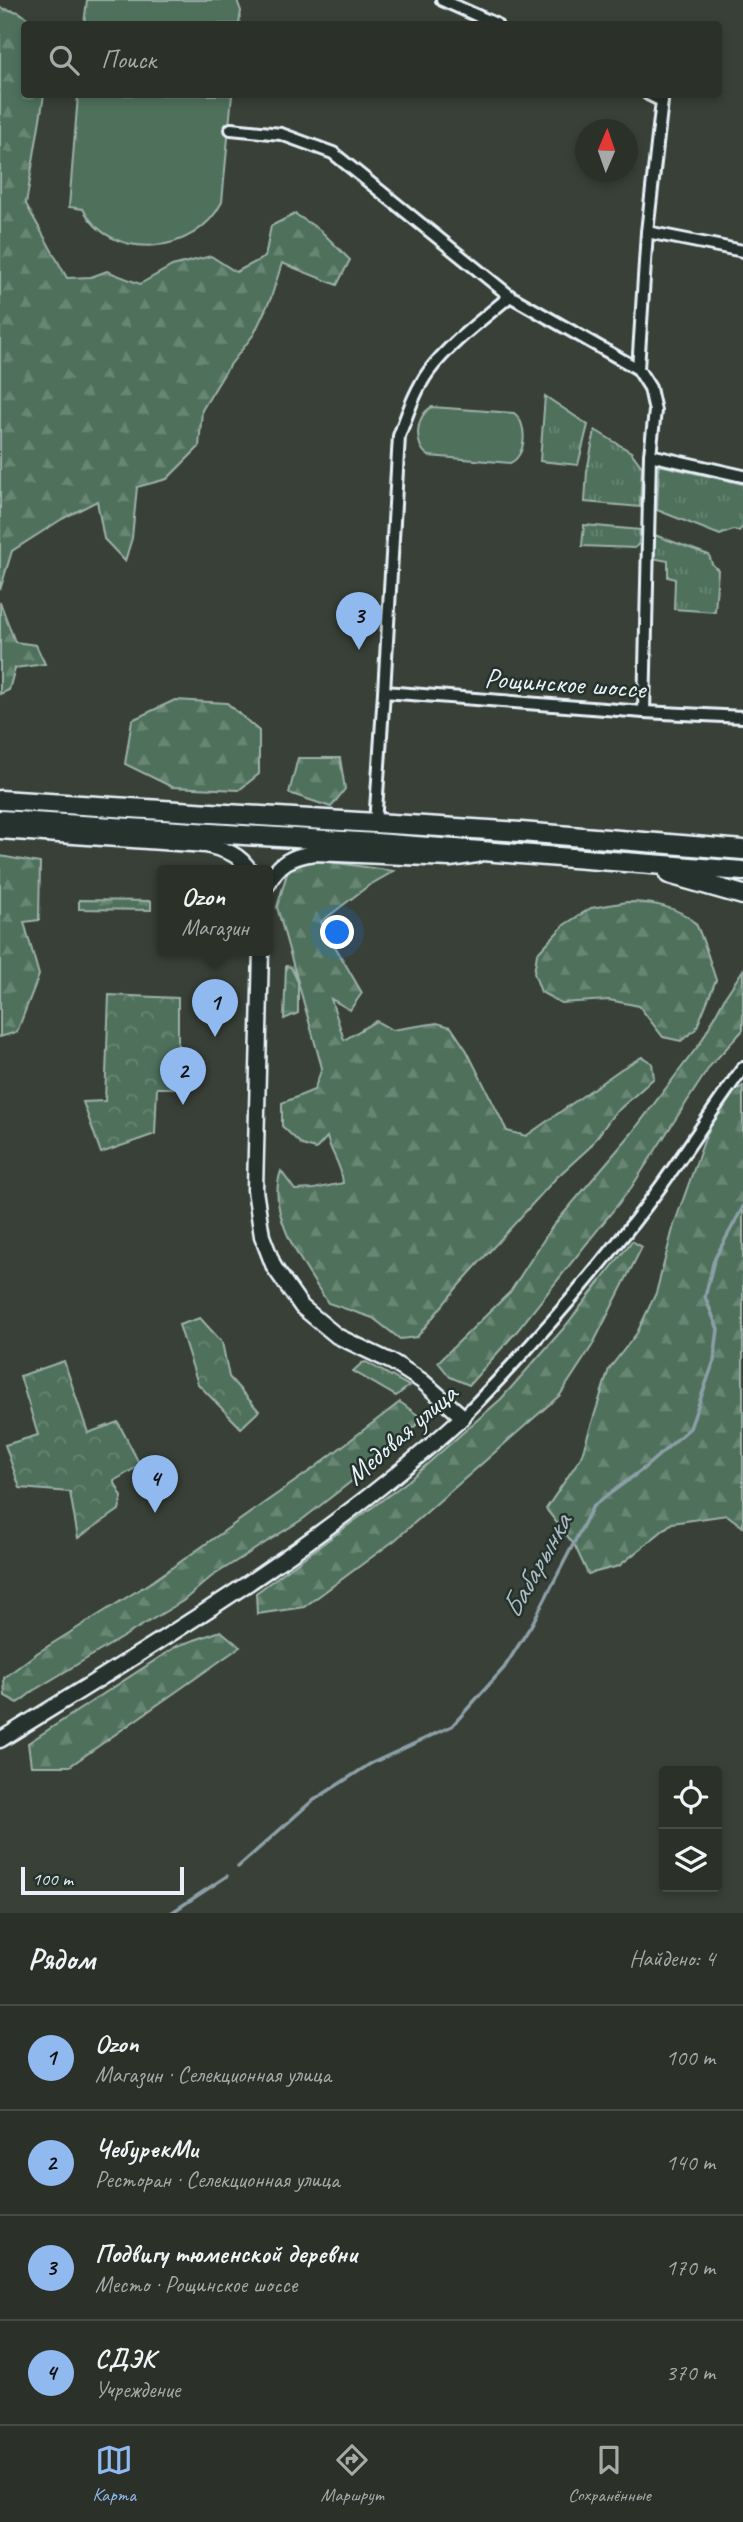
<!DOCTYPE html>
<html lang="ru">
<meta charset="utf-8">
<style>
:root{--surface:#2b3029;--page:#333831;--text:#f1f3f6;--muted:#a6a9a8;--line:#474b46;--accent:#90b9f0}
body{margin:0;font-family:Caveat,sans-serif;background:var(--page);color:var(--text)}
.controls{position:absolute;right:21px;bottom:21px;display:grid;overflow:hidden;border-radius:7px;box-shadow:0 4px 10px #0003}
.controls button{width:63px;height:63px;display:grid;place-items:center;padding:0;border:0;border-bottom:2px solid var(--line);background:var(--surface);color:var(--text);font:35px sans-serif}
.compass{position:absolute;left:575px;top:119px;width:63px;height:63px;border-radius:50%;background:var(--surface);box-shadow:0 4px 10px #0003;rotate:2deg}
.scale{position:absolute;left:21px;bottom:18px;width:163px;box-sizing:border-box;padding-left:7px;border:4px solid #e8f1f8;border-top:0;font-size:19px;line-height:24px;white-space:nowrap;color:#e8f1f8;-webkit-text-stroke:5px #26332d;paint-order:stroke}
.you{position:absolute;left:338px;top:933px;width:24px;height:24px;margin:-18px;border:5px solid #fff;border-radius:50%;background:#1a73e8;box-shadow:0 0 0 10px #1a73e833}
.badge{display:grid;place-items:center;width:46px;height:46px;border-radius:50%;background:var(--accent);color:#111;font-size:23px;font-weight:700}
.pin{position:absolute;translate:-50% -58px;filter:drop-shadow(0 2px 4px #0008)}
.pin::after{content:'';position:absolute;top:37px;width:24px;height:21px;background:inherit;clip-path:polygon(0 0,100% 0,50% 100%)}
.popup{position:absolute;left:157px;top:865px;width:116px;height:91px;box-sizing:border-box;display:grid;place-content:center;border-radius:7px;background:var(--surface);filter:drop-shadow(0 2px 5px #0005);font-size:23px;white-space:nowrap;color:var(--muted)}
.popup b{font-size:26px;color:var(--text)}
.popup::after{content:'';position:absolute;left:50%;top:100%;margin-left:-14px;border:14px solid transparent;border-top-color:var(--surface)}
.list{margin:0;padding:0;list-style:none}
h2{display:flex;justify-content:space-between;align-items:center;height:91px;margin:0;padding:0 28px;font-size:30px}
h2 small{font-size:23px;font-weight:400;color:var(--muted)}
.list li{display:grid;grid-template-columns:46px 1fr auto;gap:21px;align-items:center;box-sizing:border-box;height:105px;padding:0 28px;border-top:2px solid var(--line)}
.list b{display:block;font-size:26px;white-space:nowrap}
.list p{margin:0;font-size:23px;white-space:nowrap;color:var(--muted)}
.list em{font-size:23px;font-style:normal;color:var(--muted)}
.icon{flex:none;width:38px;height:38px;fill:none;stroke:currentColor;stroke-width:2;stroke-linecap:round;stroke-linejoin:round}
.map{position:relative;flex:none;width:743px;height:1913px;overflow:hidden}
.search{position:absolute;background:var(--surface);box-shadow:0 4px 10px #0003;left:21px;right:21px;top:21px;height:77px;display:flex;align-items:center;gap:18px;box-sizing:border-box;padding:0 24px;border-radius:7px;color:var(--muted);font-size:26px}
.sheet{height:511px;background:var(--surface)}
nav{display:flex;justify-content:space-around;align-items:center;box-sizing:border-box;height:98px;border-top:2px solid var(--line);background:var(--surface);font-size:19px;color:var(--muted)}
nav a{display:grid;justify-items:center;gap:4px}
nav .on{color:var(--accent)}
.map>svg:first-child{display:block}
.grass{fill:url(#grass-tufts);stroke:#9cb1aa;stroke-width:2}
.forest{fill:url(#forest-firs);stroke:#9cb1aa;stroke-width:2}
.park{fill:url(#park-crowns);stroke:#9cb1aa;stroke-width:2}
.pitch{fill:#4f715b;stroke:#9cb1aa;stroke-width:2}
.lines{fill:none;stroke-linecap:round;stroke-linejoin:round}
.stream{stroke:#8c9fa8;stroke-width:3.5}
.minor-casing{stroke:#e8f1f8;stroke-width:16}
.tertiary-casing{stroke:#e8f1f8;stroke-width:19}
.primary-casing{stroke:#e8f1f8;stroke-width:23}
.minor{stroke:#26332d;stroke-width:10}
.tertiary{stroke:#26332d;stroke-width:14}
.primary{stroke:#26332d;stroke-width:18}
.labels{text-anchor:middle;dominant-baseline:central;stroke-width:5;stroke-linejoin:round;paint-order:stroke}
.street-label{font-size:28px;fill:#e8f1f8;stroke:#26332d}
.water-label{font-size:30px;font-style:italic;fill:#aabbc3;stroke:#26332d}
</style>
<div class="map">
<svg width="743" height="1913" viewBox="0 0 743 1913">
<defs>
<pattern id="grass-tufts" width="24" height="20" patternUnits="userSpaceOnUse" patternTransform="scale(1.75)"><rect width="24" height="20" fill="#4f715b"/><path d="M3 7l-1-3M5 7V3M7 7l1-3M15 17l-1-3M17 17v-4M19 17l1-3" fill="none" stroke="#688673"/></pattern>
<pattern id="forest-firs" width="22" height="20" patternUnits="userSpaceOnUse" patternTransform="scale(1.75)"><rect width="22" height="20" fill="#4f715b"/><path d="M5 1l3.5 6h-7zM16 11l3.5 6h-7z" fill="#688673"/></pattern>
<pattern id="park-crowns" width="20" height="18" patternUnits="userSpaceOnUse" patternTransform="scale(1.75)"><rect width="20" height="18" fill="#4f715b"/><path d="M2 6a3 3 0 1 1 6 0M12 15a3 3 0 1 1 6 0" fill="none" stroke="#688673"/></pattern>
</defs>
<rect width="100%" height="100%" fill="#394037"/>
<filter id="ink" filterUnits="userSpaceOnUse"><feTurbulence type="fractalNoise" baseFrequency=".0143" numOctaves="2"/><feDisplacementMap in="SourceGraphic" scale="14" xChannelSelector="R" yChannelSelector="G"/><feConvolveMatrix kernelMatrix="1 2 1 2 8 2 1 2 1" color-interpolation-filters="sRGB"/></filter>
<g filter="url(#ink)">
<g class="grass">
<path d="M545 396 588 425 578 465 540 461Z"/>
<path d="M595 430 631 452 642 467 640 507 585 502 587 471Z"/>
<path d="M659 465 743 484V526L739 531 733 530 720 535 657 510Z"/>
<path d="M584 525 640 530 639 543 635 548 582 546Z"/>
<path d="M652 534 709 555 712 564 718 570 715 612 674 609 675 579 668 577V561L652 558Z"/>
<path d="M366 1362 409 1386 396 1396 353 1371 362 1363Z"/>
</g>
<g class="forest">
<path d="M0 8 19 12 35 24H24V94L44 95 26 204 67 278 91 277 107 271 140 284 172 266 211 256 236 272 265 257 271 226 295 214 320 230 350 260 337 285 282 263 271 298 254 334 227 369 202 410 199 447 167 479 137 487 132 538 125 561 104 539 97 501 62 519 12 551 0 590Z"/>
<path d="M0 602 15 642 36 645 45 664 15 668 9 690 0 694Z"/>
<path d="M175 700 227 703 259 731V774L239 790 172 787 125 764 132 720Z"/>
<path d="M298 758H340L345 789 331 807 289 793Z"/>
<path d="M0 856 40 863 39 920 24 922 39 975 17 1032 0 1037Z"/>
<path d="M323 861 394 871 368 886 321 922 362 993 350 1010 331 999 344 1040 376 1021 392 1030 437 1023 451 1027 467 1051 507 1131 526 1136 621 1069 642 1057 652 1063 654 1078 613 1115 590 1147 556 1178 459 1285 417 1337 400 1339 373 1318 328 1303C305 1267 265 1215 281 1171L295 1190 314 1189 343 1183C342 1165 331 1154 327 1137L316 1149 302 1145 282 1126V1103L314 1090 322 1068 277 907 288 870 303 863Z"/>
<path d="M79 900 151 901V910L79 909Z"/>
<path d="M627 902C648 902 679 906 695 923 701 930 712 969 716 980L696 1029 681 1041 663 1037 639 1006 609 1000 561 1003 541 992 534 973 537 954 564 925 591 908Z"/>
<path d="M743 970V1030L710 1066 631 1188 517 1331 469 1385 450 1377 438 1362 510 1292 552 1227 631 1134 701 1042 725 997Z"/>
<path d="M743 1086V1527L727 1515 672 1523 619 1566 588 1574 575 1546 546 1509 581 1457 609 1369 637 1333 656 1293 674 1225 704 1141 716 1113 732 1093Z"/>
<path d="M632 1241 642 1247 592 1346 560 1395 395 1540 304 1607 257 1614 256 1593 408 1481 501 1399 563 1329Z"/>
<path d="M400 1402 423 1419 357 1477 303 1519 211 1577 183 1601 36 1689 18 1703 5 1696 4 1678 37 1653 153 1581 314 1468Z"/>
<path d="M221 1631 240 1647 70 1766H31L28 1743 177 1646Z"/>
</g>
<g class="park">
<path d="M286 966 291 967 298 982V1013L284 1019Z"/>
<path d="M109 995 178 998V1050L189 1051V1088H157L155 1134 101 1153 83 1102 105 1101Z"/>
<path d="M200 1318 222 1342 229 1377 259 1411 241 1428 198 1384 179 1325Z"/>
<path d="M64 1361 88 1433 118 1422 140 1465 114 1481 122 1497 119 1510 78 1538 70 1492 20 1488 5 1445 38 1435 20 1376Z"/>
</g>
<g class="pitch">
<path d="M87 0H237L241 11 239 24H84Z"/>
<path d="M78 95H232L222 202C196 255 111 263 83 209L69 207Z"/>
<path d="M432 407 514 413C528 423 527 456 510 463L429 456C413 447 415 415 432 407Z"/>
</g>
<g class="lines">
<g class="stream">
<path d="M238 1867 311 1802 370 1764 452 1726 504 1668 532 1624 593 1506 643 1469 690 1428 714 1361 718 1329 705 1297 714 1260 743 1207"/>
<path d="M171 1913 227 1876"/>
</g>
<g class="minor-casing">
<g id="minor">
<path d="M442 0 496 24"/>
<path d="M231 129 281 134 333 153 510 296 638 369 650 388 655 411 650 455 644 712"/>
<path d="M647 232 743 251"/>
<path d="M638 369 647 232 662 101 648 94"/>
<path d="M650 455 743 476"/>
<path d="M384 692 399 436C407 415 415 390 429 371 451 342 482 320 510 296"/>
<path d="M375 824 384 692 644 712 743 717"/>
<path d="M463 1417C534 1344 601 1268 661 1186 689 1147 715 1106 743 1068"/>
</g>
</g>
<g class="tertiary-casing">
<g id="tertiary">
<path d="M0 831 206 845C225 850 239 853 250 871"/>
<path d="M268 884C278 863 292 856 315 853L450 859 477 855"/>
<path d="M0 1740C160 1641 323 1545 463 1417L422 1381 394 1363 337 1336 302 1307 274 1267 262 1236 255 1190 261 951"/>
</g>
</g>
<g class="primary-casing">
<g id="primary">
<path d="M0 800 521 832 743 850"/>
<path d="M0 820 376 843 743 871"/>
<path d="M669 874 743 895"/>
</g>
</g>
<use href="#minor" class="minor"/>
<use href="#tertiary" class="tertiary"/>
<use href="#primary" class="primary"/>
</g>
</g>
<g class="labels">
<g class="street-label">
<text transform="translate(565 683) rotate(4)">Рощинское шоссе</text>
<text transform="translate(401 1434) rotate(-41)">Медовая улица</text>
</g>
<g class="water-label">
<text transform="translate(536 1566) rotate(-61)">Бабарынка</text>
</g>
</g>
</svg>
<div class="controls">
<button><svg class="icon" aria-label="locate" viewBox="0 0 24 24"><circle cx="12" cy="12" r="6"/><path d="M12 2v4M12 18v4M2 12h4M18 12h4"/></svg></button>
<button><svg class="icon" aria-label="layers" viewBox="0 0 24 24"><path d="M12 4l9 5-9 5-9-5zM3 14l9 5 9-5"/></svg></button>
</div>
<svg class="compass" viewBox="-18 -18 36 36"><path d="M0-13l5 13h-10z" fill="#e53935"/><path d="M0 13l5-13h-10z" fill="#a6a9a8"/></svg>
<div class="scale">100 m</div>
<div class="you"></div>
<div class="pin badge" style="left:215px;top:1037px">1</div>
<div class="popup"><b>Ozon</b>Магазин</div>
<div class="pin badge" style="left:183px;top:1105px">2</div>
<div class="pin badge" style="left:359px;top:650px">3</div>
<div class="pin badge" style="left:155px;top:1513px">4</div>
<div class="search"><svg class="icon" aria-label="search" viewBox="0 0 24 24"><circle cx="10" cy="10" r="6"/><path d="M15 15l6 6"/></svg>Поиск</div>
</div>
<section class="sheet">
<h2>Рядом<small>Найдено: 4</small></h2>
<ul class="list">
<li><span class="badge">1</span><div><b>Ozon</b><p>Магазин · Селекционная улица</p></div><em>100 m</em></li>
<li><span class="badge">2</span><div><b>ЧебурекМи</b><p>Ресторан · Селекционная улица</p></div><em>140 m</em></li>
<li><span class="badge">3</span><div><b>Подвигу тюменской деревни</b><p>Место · Рощинское шоссе</p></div><em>170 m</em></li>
<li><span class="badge">4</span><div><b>СДЭК</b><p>Учреждение</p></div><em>370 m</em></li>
</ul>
</section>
<nav>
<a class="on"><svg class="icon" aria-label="map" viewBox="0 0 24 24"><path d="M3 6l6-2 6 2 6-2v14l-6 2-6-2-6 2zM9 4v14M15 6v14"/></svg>Карта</a>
<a><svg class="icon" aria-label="directions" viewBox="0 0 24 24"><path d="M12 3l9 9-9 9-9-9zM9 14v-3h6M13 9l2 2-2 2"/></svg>Маршрут</a>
<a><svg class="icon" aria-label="saved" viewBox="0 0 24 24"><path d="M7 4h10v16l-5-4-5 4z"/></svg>Сохранённые</a>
</nav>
